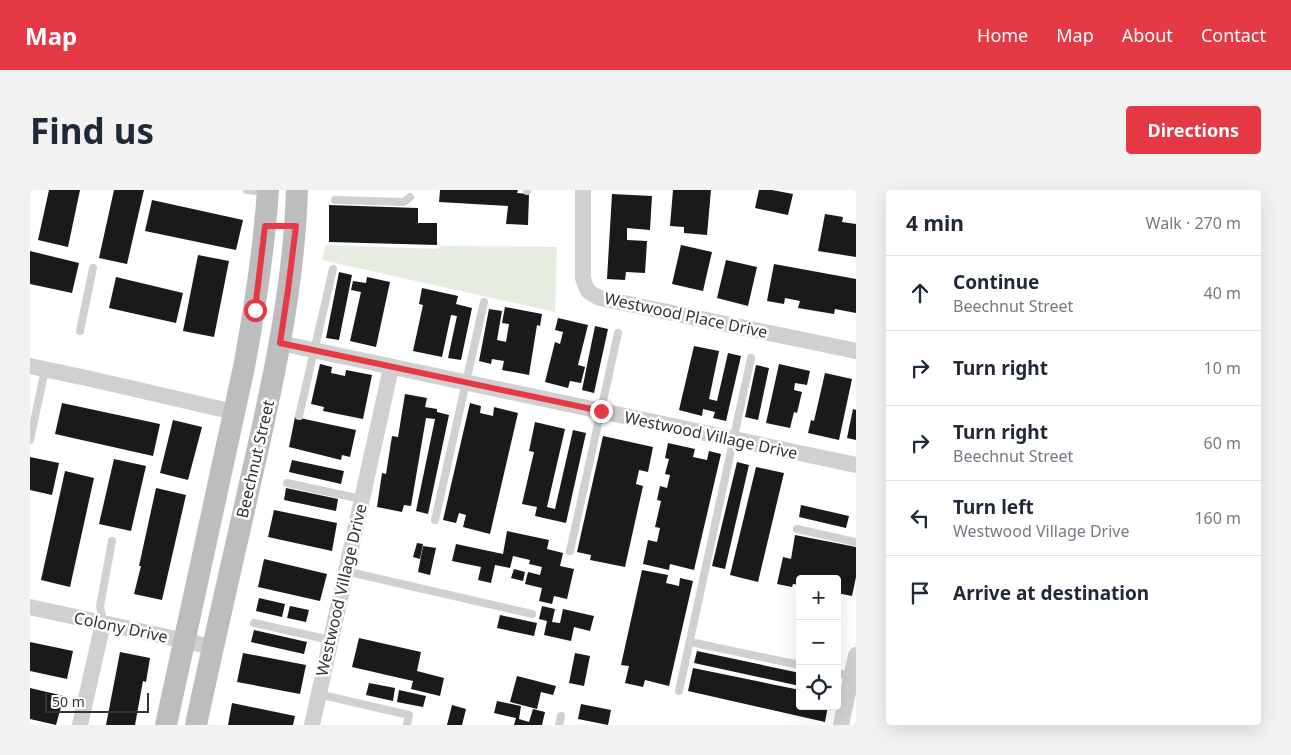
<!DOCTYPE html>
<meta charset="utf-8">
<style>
:root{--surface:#fff;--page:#f2f2f3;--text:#1f2937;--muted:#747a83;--line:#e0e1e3;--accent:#e63946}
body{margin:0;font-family:"Noto Sans",sans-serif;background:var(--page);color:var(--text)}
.controls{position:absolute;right:15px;bottom:15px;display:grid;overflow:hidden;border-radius:5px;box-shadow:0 5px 20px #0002}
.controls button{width:45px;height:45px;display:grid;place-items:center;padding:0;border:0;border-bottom:1px solid var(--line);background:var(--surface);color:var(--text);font:25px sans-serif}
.scale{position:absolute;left:15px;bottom:12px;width:104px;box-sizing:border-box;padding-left:5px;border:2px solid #333;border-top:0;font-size:14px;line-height:18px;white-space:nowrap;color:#333;-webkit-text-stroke:4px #fff;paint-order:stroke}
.stop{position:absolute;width:15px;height:15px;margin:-11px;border:4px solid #e63946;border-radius:50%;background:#fff}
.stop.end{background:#e63946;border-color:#fff;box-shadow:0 1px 5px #0008}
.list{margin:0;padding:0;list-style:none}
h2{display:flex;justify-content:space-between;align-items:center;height:65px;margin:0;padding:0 20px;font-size:21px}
h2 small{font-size:16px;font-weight:400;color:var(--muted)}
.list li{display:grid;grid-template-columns:32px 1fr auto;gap:15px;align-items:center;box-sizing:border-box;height:75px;padding:0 20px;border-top:1px solid var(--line)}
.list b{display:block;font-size:19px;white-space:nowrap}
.list p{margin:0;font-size:16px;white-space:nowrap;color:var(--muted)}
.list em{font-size:16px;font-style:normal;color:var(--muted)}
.icon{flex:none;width:28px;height:28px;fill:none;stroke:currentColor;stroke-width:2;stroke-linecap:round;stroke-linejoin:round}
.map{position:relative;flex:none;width:826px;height:535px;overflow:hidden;border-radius:5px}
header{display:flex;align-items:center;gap:30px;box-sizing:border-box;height:70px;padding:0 25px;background:var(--accent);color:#fff}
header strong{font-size:24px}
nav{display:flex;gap:28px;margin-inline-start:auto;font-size:18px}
.intro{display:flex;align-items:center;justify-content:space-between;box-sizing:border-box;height:120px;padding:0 30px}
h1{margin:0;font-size:35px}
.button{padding:12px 22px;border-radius:5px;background:var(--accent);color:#fff;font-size:18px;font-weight:700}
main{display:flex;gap:30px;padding:0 30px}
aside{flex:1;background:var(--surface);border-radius:5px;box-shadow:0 5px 20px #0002}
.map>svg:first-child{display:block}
.green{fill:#e6ecdf}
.building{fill:#1a1a1a}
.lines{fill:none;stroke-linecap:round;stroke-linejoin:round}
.service{stroke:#d0d0d0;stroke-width:8}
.minor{stroke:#d0d0d0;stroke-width:16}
.secondary{stroke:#bdbdbd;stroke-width:22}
.route{stroke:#e63946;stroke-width:6}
.labels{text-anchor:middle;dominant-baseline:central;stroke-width:5;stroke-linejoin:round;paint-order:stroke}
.street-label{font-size:16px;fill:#333;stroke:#fff}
</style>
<header>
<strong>Map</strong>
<nav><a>Home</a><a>Map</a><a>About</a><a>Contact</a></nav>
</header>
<div class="intro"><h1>Find us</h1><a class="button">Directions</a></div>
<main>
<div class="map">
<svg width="826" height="535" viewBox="0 0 826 535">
<rect width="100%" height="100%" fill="#fff"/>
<path class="green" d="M296 55 407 59 412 56 527 57 525 122 292 70Z"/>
<g class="building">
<path d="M19 0H50L38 57 8 50Z"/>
<path d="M84 0H114L97 74 69 68Z"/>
<path d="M410 0H488L487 3 499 4 498 35 476 34 478 16 409 12Z"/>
<path d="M643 0H681L677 45 654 43V37L640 36Z"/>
<path d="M729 0H742L763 4 758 25 725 18Z"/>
<path d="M582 4 622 6 620 40 597 38V50L617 51 615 83 596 82 595 90 577 89Z"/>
<path d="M122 10 213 30 206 60 115 41Z"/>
<path d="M299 15 388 18V33H407V55L299 52Z"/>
<path d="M795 24 813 27 812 32 826 34V67L788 61Z"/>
<path d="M651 55 682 62 673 101 642 94Z"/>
<path d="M0 61 49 73 42 103 0 94Z"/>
<path d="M168 65 199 71 184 147 153 141Z"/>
<path d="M696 70 727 77 718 116 687 108Z"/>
<path d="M744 74 826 89V123L805 119 804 124 768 118 770 111 755 108 754 114 737 111Z"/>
<path d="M309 82 322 85 309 150 296 148Z"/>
<path d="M86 87 153 103 146 133 79 118Z"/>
<path d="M337 87 360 92 346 157 320 151 331 102 321 100 323 91 336 93Z"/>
<path d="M392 98 428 106 426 114 442 118 431 170 418 168 427 126 421 125 412 167 383 161 393 115 389 114Z"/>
<path d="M475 117 512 124 510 136 507 135 499 185 472 180 474 171 462 169 461 174 449 171 459 119 472 121 467 150 476 152 479 134 472 133Z"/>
<path d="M528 128 558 135 548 175 555 177 551 193 540 191 538 198 515 192 525 152 530 154 533 142 525 140Z"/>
<path d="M565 136 578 139 564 203 552 200Z"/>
<path d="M664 156 689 161 679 209 687 211 698 163 711 166 696 231 683 228 685 222 673 219 672 226 649 220Z"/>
<path d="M290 174 302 177 301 183 315 186 316 180 342 185 333 229 293 221 294 217 281 214Z"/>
<path d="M749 174 780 181 777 195 765 193 764 200 772 202 767 223 764 222 760 238 736 233Z"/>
<path d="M726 175 739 178 728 230 715 227Z"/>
<path d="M795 183 822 189 809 250 778 243 781 230 784 231Z"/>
<path d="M375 204 397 208 395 217 407 219V222L419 225 398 324 386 321 405 229 396 228 381 316 374 315 372 322 347 317 352 283 356 284 362 246 368 247Z"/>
<path d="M32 213 130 234 123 266 25 244Z"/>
<path d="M440 213 451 216 450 223 463 226 464 217 488 223 460 344 433 337 436 325 429 323 426 333 413 330Z"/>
<path d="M823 219 826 220V250L817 248Z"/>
<path d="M265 227 326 240 320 267 312 265 311 270 259 257Z"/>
<path d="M143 230 172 237 158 290 130 283Z"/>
<path d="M505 232 535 239 517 317 525 319 543 240 556 243 536 333 505 326 507 317 492 314 504 262 499 261Z"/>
<path d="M573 246 623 257 618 282 609 280 606 294 613 296 595 377 560 370 561 365 547 362Z"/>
<path d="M638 253 665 259 663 267 677 270 679 261 691 264 664 380 640 374 639 380 613 374 618 350 627 352 630 338 625 337 631 311 627 310 630 296 637 298 640 285 635 284 639 269 635 268Z"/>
<path d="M0 267 29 273 22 305 0 300Z"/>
<path d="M84 269 116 276 101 341 69 334Z"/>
<path d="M262 270 314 281 311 294 259 282Z"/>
<path d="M707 272 719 275 695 379 682 376Z"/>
<path d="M726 277 754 283 728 392 700 385Z"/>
<path d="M35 281 64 288 40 397 11 390Z"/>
<path d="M126 298 156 305 132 410 104 404 111 376H109Z"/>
<path d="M256 298 308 309 306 321 254 310Z"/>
<path d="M771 315 819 326 816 338 769 327Z"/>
<path d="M244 320 307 333 302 361 238 347Z"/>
<path d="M477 341 519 350 517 359 533 363 530 376 544 379 537 409 524 406 522 414 509 411 512 398 495 394 498 382 510 385 512 377 499 374 500 370 483 366 480 378 465 375 461 393 448 390 451 377 422 371 426 354 473 364Z"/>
<path d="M765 345 826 357V387L822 406 807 403V389H770V395L763 394 762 397 747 394 753 367 761 369Z"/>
<path d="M387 353 393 354 390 369 383 367Z"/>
<path d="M393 356 406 358 400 385 388 382Z"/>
<path d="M234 369 297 384 290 411 228 397Z"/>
<path d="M484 379 495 382 493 391 481 388Z"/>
<path d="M612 380 638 385 636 393 649 396 650 388 663 391 639 496 615 490 613 497 595 493 599 476 591 475Z"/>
<path d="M229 408 255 414 252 427 226 421Z"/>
<path d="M260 416 279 420 276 432 257 428Z"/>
<path d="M512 416 525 419 522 432 530 433 533 419 564 426 560 441 544 437 541 451 514 445 517 431 509 429Z"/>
<path d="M470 425 507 433 504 446 467 438Z"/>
<path d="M224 440 277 452 274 464 221 452Z"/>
<path d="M329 448 391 462 387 481 414 488 410 506 381 499 383 491 322 477Z"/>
<path d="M0 452 43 461 37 489 0 481Z"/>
<path d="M667 461 770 483V496L664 473Z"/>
<path d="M90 462 120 468 116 492 113 491 105 535H76Z"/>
<path d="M213 463 276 475 270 504 207 492Z"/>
<path d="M545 463 560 466 554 496 539 493Z"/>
<path d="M663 478 770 500V516H798L795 532 658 501Z"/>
<path d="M487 486 526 496 523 505 511 502 507 519 480 512Z"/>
<path d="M339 493 365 498 363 511 336 505Z"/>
<path d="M0 498 34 506 26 535 0 529Z"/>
<path d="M369 500 396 506 393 517 367 512Z"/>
<path d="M467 511 491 516 489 529 499 532 503 519 515 522 512 535H484L486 528 464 523Z"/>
<path d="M202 513 265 526 263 535H198Z"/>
<path d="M551 514 581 520 578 535 548 529Z"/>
<path d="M422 515 436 519 432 535H417Z"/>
</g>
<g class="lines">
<g class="service">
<path d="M217 0 235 2"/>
<path d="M497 1V0"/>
<path d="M305 10 374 12 380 7"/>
<path d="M50 141 63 78"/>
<path d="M269 226 303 79"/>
<path d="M0 250 15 180"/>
<path d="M257 293 331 309"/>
<path d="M405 330 454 112"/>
<path d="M767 339 826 352"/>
<path d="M540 361 588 143"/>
<path d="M315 381 502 424"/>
<path d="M73 433 70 416 82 351"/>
<path d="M224 433 300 450"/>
<path d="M660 452 770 475"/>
<path d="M807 483 821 486"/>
<path d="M649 501 721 168"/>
<path d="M288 504 379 525 377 535"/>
<path d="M529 535 531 526"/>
</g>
<g class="minor">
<path d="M553 0V88C557 101 557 102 570 108L826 161"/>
<path d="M250 153 826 275"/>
<path d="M0 176 61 189 204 222"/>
<path d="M0 417 183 457"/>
<path d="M50 535 73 433"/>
<path d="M282 535 361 178"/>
<path d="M811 535 826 465"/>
</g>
<g class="secondary">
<path d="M136 535 214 177C225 118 234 60 238 0"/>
<path d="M166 535C184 450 204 365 223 280 244 188 264 95 267 0"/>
</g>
</g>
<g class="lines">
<path class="route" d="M225 120 235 36H266L258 100 250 153 571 221"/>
</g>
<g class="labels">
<g class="street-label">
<text transform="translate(656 125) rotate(12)">Westwood Place Drive</text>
<text transform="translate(681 245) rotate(12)">Westwood Village Drive</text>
<text transform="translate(225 269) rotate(-77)">Beechnut Street</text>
<text transform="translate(311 400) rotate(-77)">Westwood Village Drive</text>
<text transform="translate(91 437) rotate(12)">Colony Drive</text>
</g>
</g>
</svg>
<div class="controls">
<button>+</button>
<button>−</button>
<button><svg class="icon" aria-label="locate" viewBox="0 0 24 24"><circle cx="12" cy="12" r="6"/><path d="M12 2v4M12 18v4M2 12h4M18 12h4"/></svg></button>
</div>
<div class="scale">50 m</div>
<div class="stop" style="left:225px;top:120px"></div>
<div class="stop end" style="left:571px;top:221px"></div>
</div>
<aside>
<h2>4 min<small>Walk · 270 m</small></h2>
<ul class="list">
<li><svg class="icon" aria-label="ahead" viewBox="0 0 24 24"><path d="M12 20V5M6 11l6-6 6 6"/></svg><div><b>Continue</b><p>Beechnut Street</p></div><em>40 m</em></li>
<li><svg class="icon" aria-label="right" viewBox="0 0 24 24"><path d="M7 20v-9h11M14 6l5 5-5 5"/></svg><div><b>Turn right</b></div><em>10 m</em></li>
<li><svg class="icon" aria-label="right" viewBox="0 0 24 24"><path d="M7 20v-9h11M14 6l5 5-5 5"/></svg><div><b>Turn right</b><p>Beechnut Street</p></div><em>60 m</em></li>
<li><svg class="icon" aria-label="left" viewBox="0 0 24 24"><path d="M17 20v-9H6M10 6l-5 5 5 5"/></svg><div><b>Turn left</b><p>Westwood Village Drive</p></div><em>160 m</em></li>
<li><svg class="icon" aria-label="arrive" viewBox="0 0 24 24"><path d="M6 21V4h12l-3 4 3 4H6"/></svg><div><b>Arrive at destination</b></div></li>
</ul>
</aside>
</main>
